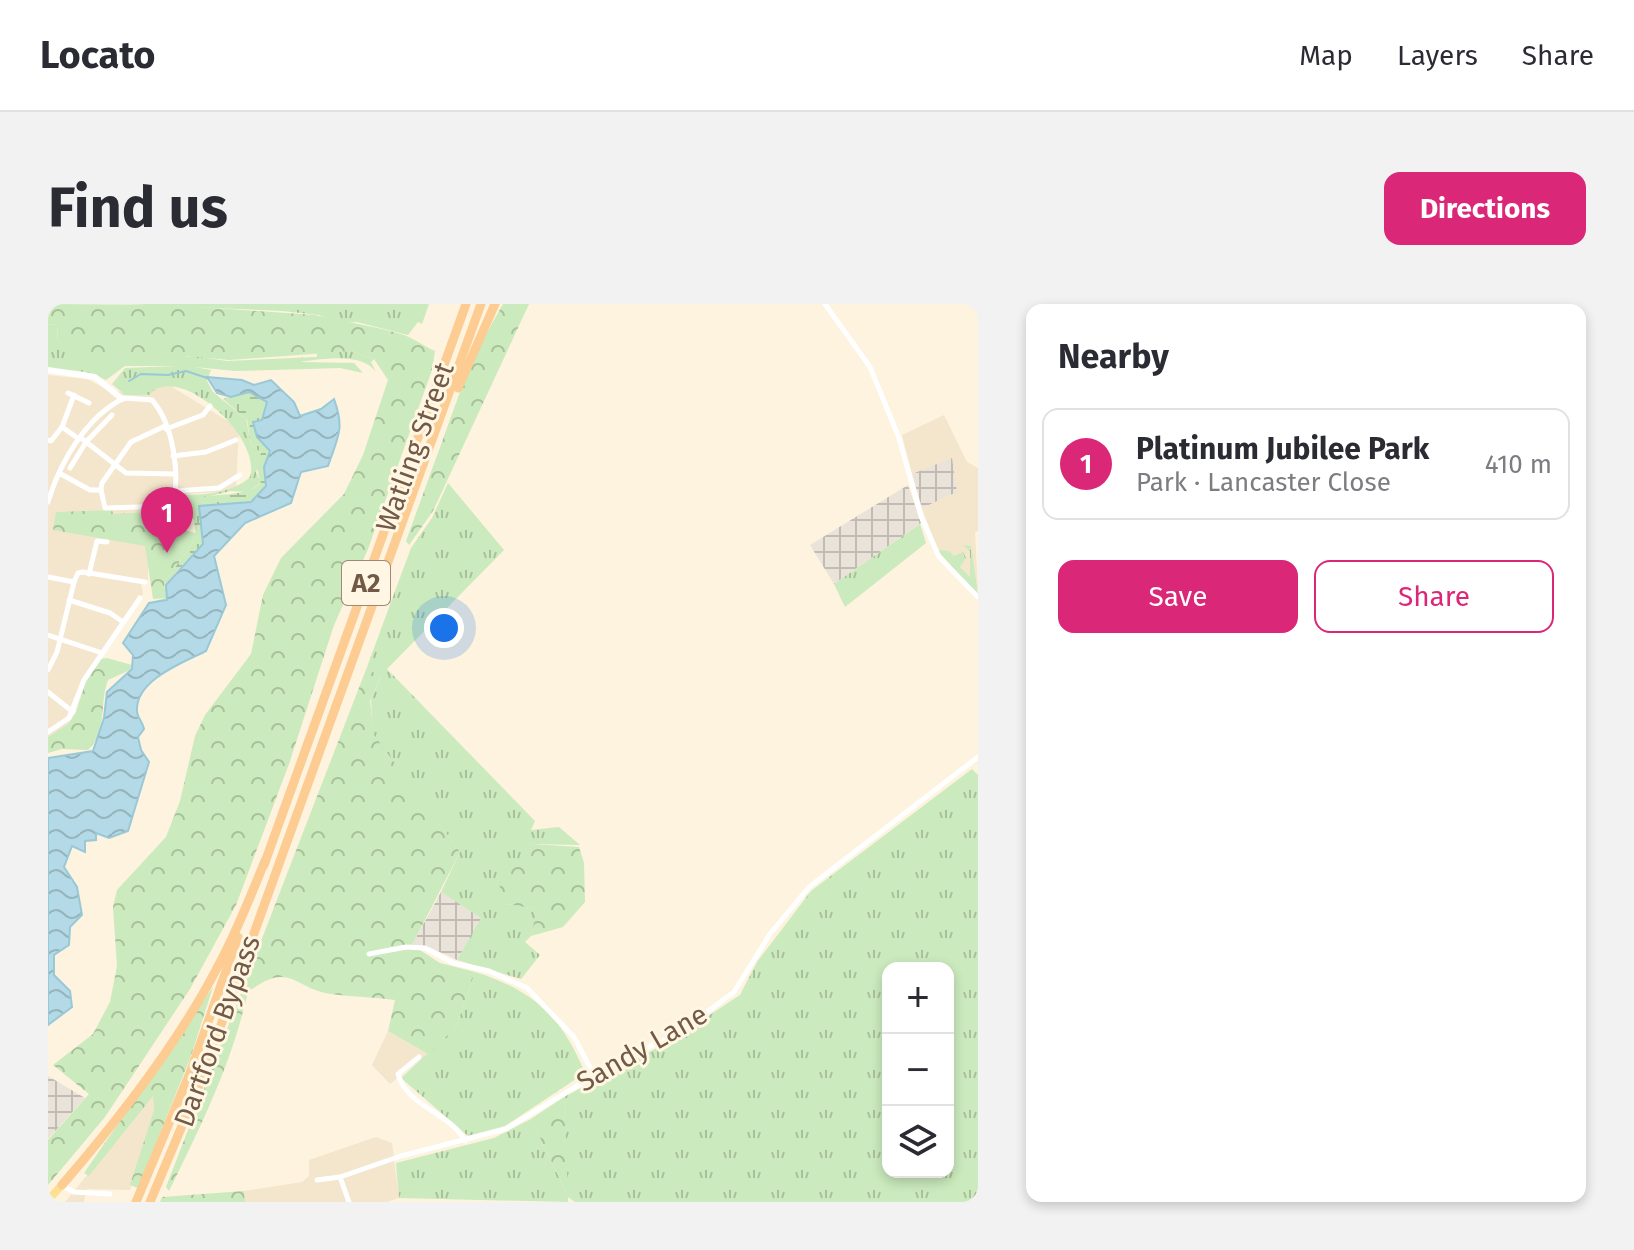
<!DOCTYPE html>
<meta charset="utf-8">
<style>
:root{--surface:#fff;--page:#f2f2f3;--text:#2b2b33;--muted:#7c7c81;--line:#e1e1e2;--accent:#db2777}
body{margin:0;font-family:"Fira Sans",sans-serif;background:var(--page);color:var(--text)}
.controls{position:absolute;right:24px;bottom:24px;display:grid;overflow:hidden;border-radius:16px;box-shadow:0 4px 12px #0003}
.controls button{width:72px;height:72px;display:grid;place-items:center;padding:0;border:0;border-bottom:2px solid var(--line);background:var(--surface);color:var(--text);font:40px sans-serif}
.you{position:absolute;left:396px;top:324px;width:28px;height:28px;margin:-20px;border:6px solid #fff;border-radius:50%;background:#1a73e8;box-shadow:0 0 0 12px #1a73e833}
.badge{display:grid;place-items:center;width:52px;height:52px;border-radius:50%;background:var(--accent);color:#fff;font-size:26px;font-weight:700}
.pin{position:absolute;translate:-50% -66px;filter:drop-shadow(0 2px 4px #0008)}
.pin::after{content:'';position:absolute;top:42px;width:28px;height:24px;background:inherit;clip-path:polygon(0 0,100% 0,50% 100%)}
.list{margin:0;padding:0;list-style:none}
h2{display:flex;justify-content:space-between;align-items:center;height:104px;margin:0;padding:0 32px;font-size:34px}
h2 small{font-size:26px;font-weight:400;color:var(--muted)}
.list li{display:grid;grid-template-columns:52px 1fr auto;gap:24px;align-items:center;box-sizing:border-box;height:112px;margin:0 16px 16px;padding:0 16px;border:2px solid var(--line);border-radius:16px}
.list b{display:block;font-size:30px;white-space:nowrap}
.list p{margin:0;font-size:26px;white-space:nowrap;color:var(--muted)}
.list em{font-size:26px;font-style:normal;color:var(--muted)}
.actions{display:flex;gap:16px;padding:24px 32px}
.actions a{flex:1;padding:18px 0;border:2px solid var(--accent);border-radius:16px;text-align:center;font-size:28px;color:var(--accent)}
.actions .main{background:var(--accent);color:#fff}
.icon{flex:none;width:44px;height:44px;fill:none;stroke:currentColor;stroke-width:2;stroke-linecap:round;stroke-linejoin:round}
.map{position:relative;flex:none;width:930px;height:898px;overflow:hidden;border-radius:16px}
header{display:flex;align-items:center;gap:48px;box-sizing:border-box;height:112px;padding:0 40px;background:var(--surface);border-bottom:2px solid var(--line)}
header strong{font-size:38px}
nav{display:flex;gap:44px;margin-inline-start:auto;font-size:28px}
.intro{display:flex;align-items:center;justify-content:space-between;box-sizing:border-box;height:192px;padding:0 48px}
h1{margin:0;font-size:56px}
.button{padding:20px 36px;border-radius:16px;background:var(--accent);color:#fff;font-size:28px;font-weight:700}
main{display:flex;gap:48px;padding:0 48px}
aside{flex:1;background:var(--surface);border-radius:16px;box-shadow:0 4px 12px #0003}
.map>svg:first-child{display:block}
.residential{fill:#f4e6cc}
.industrial{fill:url(#industrial-grid)}
.grass{fill:url(#grass-tufts);fill-rule:evenodd}
.forest{fill:url(#forest-crowns)}
.wetland{fill:url(#wetland-marsh)}
.water{fill:url(#water-waves);stroke:#99c8d8;stroke-width:2}
.lines{fill:none;stroke-linecap:round;stroke-linejoin:round}
.stream{stroke:#99c8d8;stroke-width:2}
.minor{stroke:#fff;stroke-width:5}
.tertiary{stroke:#fff;stroke-width:6}
.primary{stroke:#fee094;stroke-width:8}
.trunk{stroke:#fccc93;stroke-width:9}
.labels{text-anchor:middle;dominant-baseline:central;stroke-width:6;stroke-linejoin:round;paint-order:stroke}
.shield{fill:#fff7e4;stroke:#9d8975;stroke-width:2}
.shield-label{font-size:26px;font-weight:bold;fill:#735a46}
.street-label{font-size:28px;fill:#735a46;stroke:#fff7e4}
</style>
<header>
<strong>Locato</strong>
<nav><a>Map</a><a>Layers</a><a>Share</a></nav>
</header>
<div class="intro"><h1>Find us</h1><a class="button">Directions</a></div>
<main>
<div class="map">
<svg width="930" height="898" viewBox="0 0 930 898">
<defs>
<pattern id="industrial-grid" width="8" height="8" patternUnits="userSpaceOnUse" patternTransform="scale(2)"><rect width="8" height="8" fill="#eae3da"/><path d="M0 4h8M4 0v8" fill="none" stroke="#c2bbb3"/></pattern>
<pattern id="grass-tufts" width="24" height="20" patternUnits="userSpaceOnUse" patternTransform="scale(2)"><rect width="24" height="20" fill="#cbeabd"/><path d="M3 7l-1-3M5 7V3M7 7l1-3M15 17l-1-3M17 17v-4M19 17l1-3" fill="none" stroke="#a9c19b"/></pattern>
<pattern id="forest-crowns" width="20" height="18" patternUnits="userSpaceOnUse" patternTransform="scale(2)"><rect width="20" height="18" fill="#cbeabd"/><path d="M2 6a3 3 0 1 1 6 0M12 15a3 3 0 1 1 6 0" fill="none" stroke="#a9c19b"/></pattern>
<pattern id="wetland-marsh" width="20" height="14" patternUnits="userSpaceOnUse" patternTransform="scale(2)"><rect width="20" height="14" fill="#cbeabd"/><path d="M1 5h8M5 5V1M11 12h8M15 12V8" fill="none" stroke="#a9c19b"/></pattern>
<pattern id="water-waves" width="16" height="10" patternUnits="userSpaceOnUse" patternTransform="scale(2)"><rect width="16" height="10" fill="#b3dae6"/><path d="M0 5q4-4 8 0t8 0" fill="none" stroke="#96b4bc"/></pattern>
</defs>
<rect width="100%" height="100%" fill="#fdf3de"/>
<g class="residential">
<path d="M0 71 39 75 56 84 78 89 121 81 191 124 188 183 172 188 124 191 100 259V276L93 279 95 290 38 378 20 420 0 433Z"/>
<path d="M896 111 919 158 930 164V227L927 228 930 286 889 244 874 204 909 188 904 155 864 170 854 131Z"/>
<path d="M340 727 380 750 342 780 324 761Z"/>
<path d="M105 791 106 806 82 886 39 885 36 898H17Z"/>
<path d="M328 833 344 839 351 894 339 898H197L196 887 254 878 261 872V856Z"/>
</g>
<g class="industrial">
<path d="M904 154 909 188 874 204 864 170Z"/>
<path d="M860 181 873 219 786 280 762 241Z"/>
<path d="M393 588 434 614 409 656 381 643 364 641Z"/>
<path d="M0 772 37 794 0 835Z"/>
</g>
<g class="grass">
<path d="M77 0H381L374 20 370 18 360 31 309 18 290 19 271 11 234 7Z"/>
<path d="M9 20 10 38 37 52 89 56 146 52 179 57 269 53V49L304 47 326 55 323 58 328 68C314 48 273 55 252 58L306 59 315 69 292 64 188 67 146 63 163 66 159 77 165 88 198 115 203 140 213 149 208 169 214 178 200 188 183 187 137 198 135 205 128 198 130 190C151 193 187 188 202 173 215 134 130 56 101 91H77L64 80 77 64 130 62H77L58 76 38 68 0 64V21Z"/>
<path d="M400 179 456 246 339 365 487 517 483 526 511 523 532 541 483 540 458 600 490 605 483 632 477 638 492 651 473 675 409 656 433 614 393 588 412 548 325 431 323 395 332 375 319 363 363 244 384 214Z"/>
<path d="M872 220 878 239 797 303 786 280Z"/>
<path d="M915 241 923 242 930 291 889 246 901 247 906 252 915 248 918 254 912 263 922 273V247Z"/>
<path d="M924 465 930 471V898H527L520 893V898L351 894 348 859 446 834 483 815 519 890 516 793 622 737 692 691 709 658 763 587ZM840 664H900V868H840Z"/>
<path d="M427 668C485 686 514 713 537 769L457 822 420 832 353 774 408 723Z"/>
</g>
<g class="forest">
<path d="M0 0 123 1 267 11C295 18 323 21 353 30 364 33 375 42 387 47L384 66 320 245 286 321 241 460 188 601 142 685 57 813 0 881V836L41 790 5 761 45 730 62 698 69 662 65 603 69 586 118 533 132 497 147 432 157 411 203 350 215 291 233 254 296 190 315 151 340 76 326 55 304 47 181 56 140 52 128 56 66 58 38 54 10 38 9 20 0 21Z"/>
<path d="M455 0H481L385 207 361 241 358 237 424 55Z"/>
<path d="M64 206 65 210 110 208 121 211 127 206 133 210 128 219 136 222V226L148 229V234L116 279 118 294 105 295 97 242 5 226 8 208Z"/>
<path d="M59 354 84 361 82 366 60 376C51 400 60 426 40 446L14 445 0 449V433L20 420 28 408 38 376 53 355Z"/>
<path d="M319 363 332 374 322 397 326 431 412 548 364 641 392 659 427 668 408 723 380 750 340 727 347 696C326 693 304 693 283 690 245 684 242 656 200 688 183 761 154 820 121 887L118 883Z"/>
<path d="M483 540 531 543 536 559 537 598 515 623 483 632 489 605 458 600 450 585Z"/>
<path d="M165 683 143 752 90 884 82 881 106 806 105 792 41 872 36 869Z"/>
<path d="M516 793 520 892 483 815Z"/>
<path d="M196 887 197 898H112L114 893Z"/>
</g>
<path class="wetland" d="M223 79 239 138 206 116 209 133 222 147 216 187 201 198 151 202 155 240 127 269 118 282 119 296 106 297 118 294 116 279 148 234 146 216 135 205 136 198C161 187 197 195 213 179L208 161 213 149 203 140 199 116 175 95Z"/>
<path class="water" d="M159 73 194 76 206 81 223 76 246 98 252 112 273 105 286 95C297 125 290 132 280 162L253 168 243 199 197 219 166 252 178 301 158 347C136 358 87 376 89 407 89 413 95 419 96 425L90 433 93 446 101 458 80 527 61 534 48 529V536L37 537V548L24 542 16 563 29 583 34 611 22 623 21 641 6 651V671L22 687 24 703 0 721V454L45 447 56 414 59 388 84 365 85 351 75 339 101 299 119 296 118 281 155 240 151 202 203 198 218 182 216 163 222 147 209 133 205 118 214 116 219 98 201 88 183 93 169 89Z"/>
<g class="lines">
<path class="stream" d="M81 77 93 70 120 71 138 67 159 74"/>
<g class="minor">
<path d="M777 0 822 63 851 134 873 212 891 253 930 293"/>
<path d="M20 89 41 99"/>
<path d="M14 123 31 135"/>
<path d="M118 125 155 111 162 102"/>
<path d="M33 134 78 169 127 170"/>
<path d="M0 136 3 137 14 123 26 91"/>
<path d="M125 152 158 148 188 136"/>
<path d="M22 164 38 138 64 111"/>
<path d="M11 169 42 186H53L54 179 83 138 117 122"/>
<path d="M128 187 171 184 192 171"/>
<path d="M0 198C12 158 38 113 76 94L104 96C126 121 132 171 125 202L57 204 53 186"/>
<path d="M41 270 49 237 59 238"/>
<path d="M0 273 26 278 30 269 35 268 97 278"/>
<path d="M21 296 62 309 75 318"/>
<path d="M0 331 54 349"/>
<path d="M0 366 9 348 26 278"/>
<path d="M0 388 25 408"/>
<path d="M0 428 21 414 36 376 92 294"/>
<path d="M321 650 358 643 377 644 405 659 441 667 479 684 526 733 546 771"/>
<path d="M371 753 350 770C359 803 403 809 417 837"/>
<path d="M292 873 301 898"/>
<path d="M269 876 292 873 353 852 458 825 570 757 629 730 686 688 722 630 761 583 930 453"/>
<path d="M14 881 26 888 62 890"/>
</g>
<path class="tertiary" d="M0 66 47 73 74 95"/>
<path class="primary" d="M0 896 14 881"/>
<g class="trunk">
<path d="M410 84 447 0"/>
<path d="M216 561 418 0"/>
<path d="M14 881C71 815 129 741 169 664 188 630 202 593 217 557"/>
<path d="M88 898 142 769 190 633"/>
<path d="M102 898 152 779 433 0"/>
</g>
</g>
<g class="labels">
<rect class="shield" x="294" y="257" width="48" height="44" rx="6"/>
<g class="shield-label">
<text x="318" y="279">A2</text>
</g>
<g class="street-label">
<text transform="translate(367 143) rotate(-70)">Watling Street</text>
<text transform="translate(169 727) rotate(-70)">Dartford Bypass</text>
<text transform="translate(594 744) rotate(-30)">Sandy Lane</text>
</g>
</g>
</svg>
<div class="controls">
<button>+</button>
<button>−</button>
<button><svg class="icon" aria-label="layers" viewBox="0 0 24 24"><path d="M12 4l9 5-9 5-9-5zM3 14l9 5 9-5"/></svg></button>
</div>
<div class="you"></div>
<div class="pin badge" style="left:119px;top:249px">1</div>
</div>
<aside>
<h2>Nearby<small></small></h2>
<ul class="list">
<li><span class="badge">1</span><div><b>Platinum Jubilee Park</b><p>Park · Lancaster Close</p></div><em>410 m</em></li>
</ul>
<div class="actions"><a class="main">Save</a><a>Share</a></div>
</aside>
</main>
